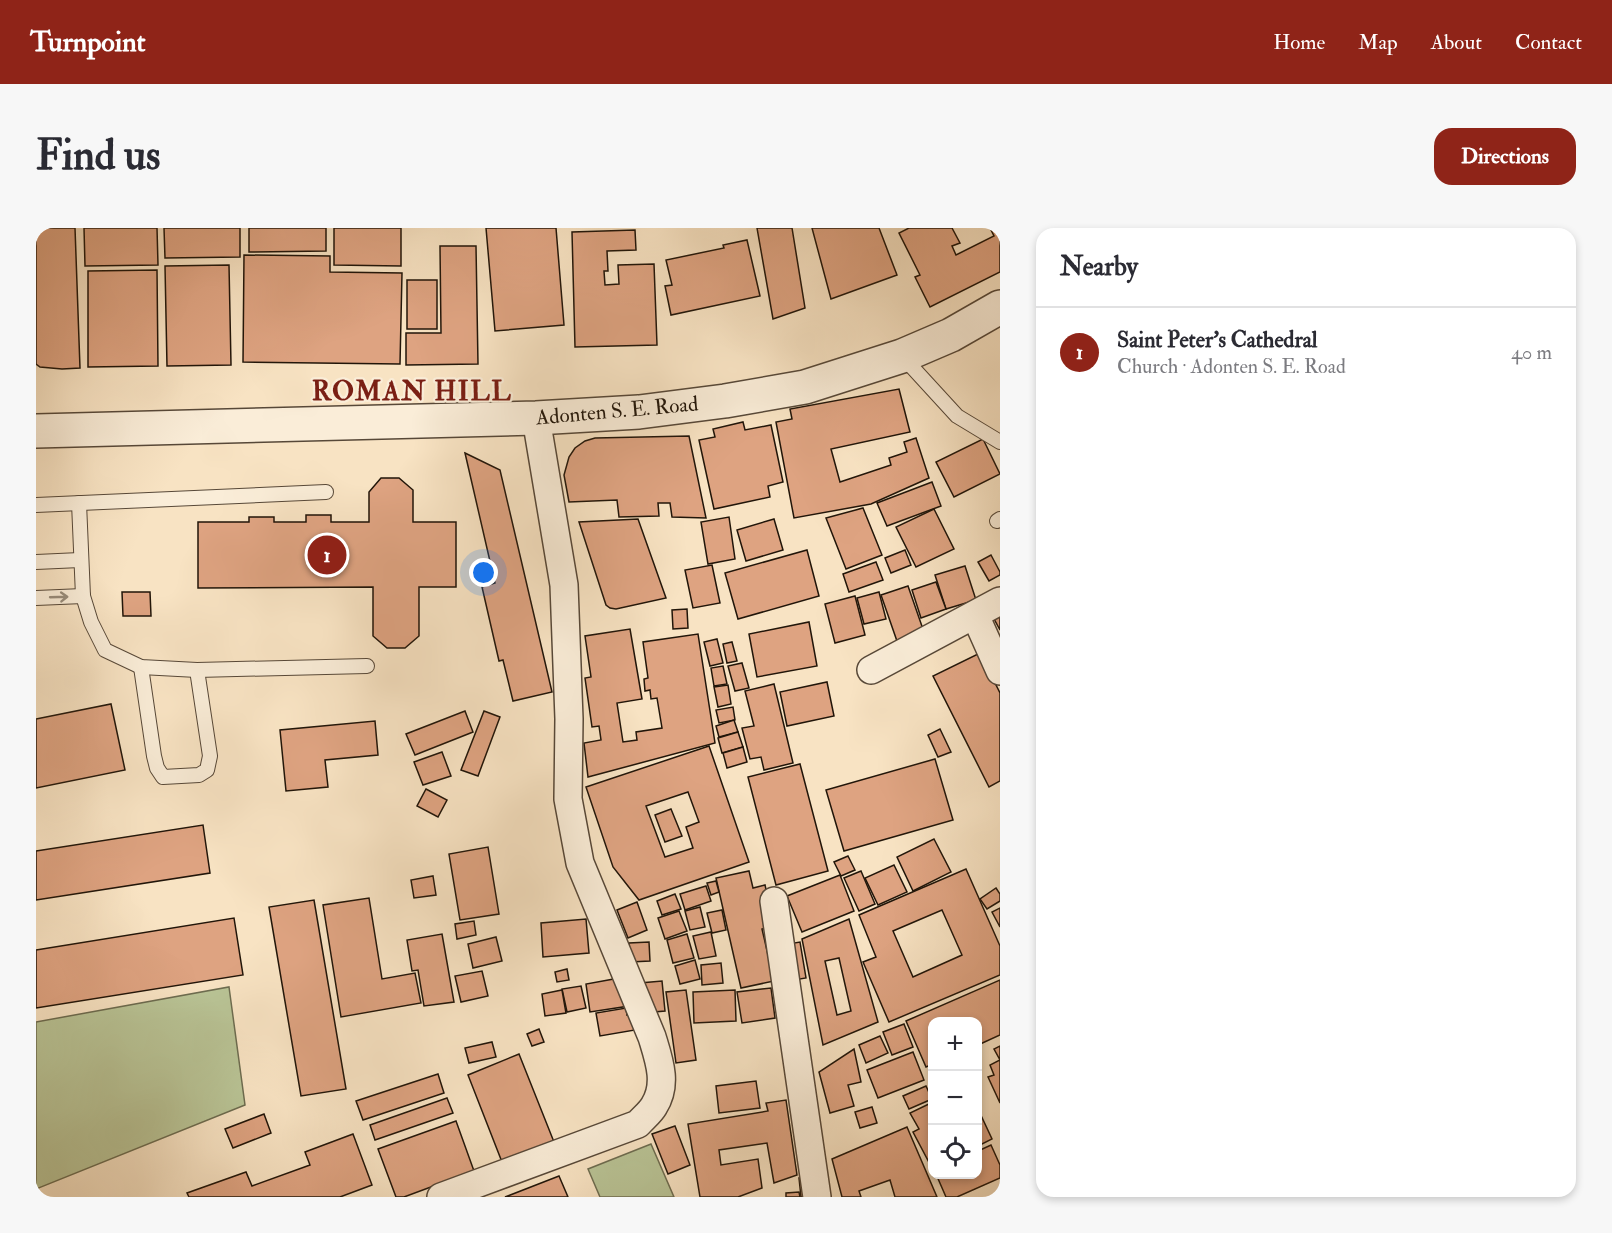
<!DOCTYPE html>
<meta charset="utf-8">
<style>
:root{--surface:#fff;--page:#f7f7f7;--text:#2b2b33;--muted:#7c7c81;--line:#e1e1e2;--accent:#8f2418}
body{margin:0;font-family:"IM FELL Double Pica",serif;background:var(--page);color:var(--text)}
.controls{position:absolute;right:18px;bottom:18px;display:grid;overflow:hidden;border-radius:12px;box-shadow:0 3px 9px #0003}
.controls button{width:54px;height:54px;display:grid;place-items:center;padding:0;border:0;border-bottom:2px solid var(--line);background:var(--surface);color:var(--text);font:30px sans-serif}
.you{position:absolute;left:448px;top:345px;width:21px;height:21px;margin:-15px;border:4px solid #fff;border-radius:50%;background:#1a73e8;box-shadow:0 0 0 9px #1a73e833}
.badge{display:grid;place-items:center;width:39px;height:39px;border-radius:50%;background:var(--accent);color:#fff;font-size:20px;font-weight:700}
.pin{position:absolute;translate:-50% -50%;border:3px solid #fff;box-shadow:0 2px 6px #0006}
.list{margin:0;padding:0;list-style:none}
h2{display:flex;justify-content:space-between;align-items:center;height:78px;margin:0;padding:0 24px;font-size:26px}
h2 small{font-size:20px;font-weight:400;color:var(--muted)}
.list li{display:grid;grid-template-columns:39px 1fr auto;gap:18px;align-items:center;box-sizing:border-box;height:90px;padding:0 24px;border-top:2px solid var(--line)}
.list b{display:block;font-size:22px;white-space:nowrap}
.list p{margin:0;font-size:20px;white-space:nowrap;color:var(--muted)}
.list em{font-size:20px;font-style:normal;color:var(--muted)}
.icon{flex:none;width:33px;height:33px;fill:none;stroke:currentColor;stroke-width:2;stroke-linecap:round;stroke-linejoin:round}
.map{position:relative;flex:none;width:964px;height:969px;overflow:hidden;border-radius:18px}
header{display:flex;align-items:center;gap:36px;box-sizing:border-box;height:84px;padding:0 30px;background:var(--accent);color:#fff}
header strong{font-size:28px}
nav{display:flex;gap:33px;margin-inline-start:auto;font-size:21px}
.intro{display:flex;align-items:center;justify-content:space-between;box-sizing:border-box;height:144px;padding:0 36px}
h1{margin:0;font-size:42px}
.button{padding:15px 27px;border-radius:18px;background:var(--accent);color:#fff;font-size:21px;font-weight:700}
main{display:flex;gap:36px;padding:0 36px}
aside{flex:1;background:var(--surface);border-radius:18px;box-shadow:0 3px 9px #0003}
.map>svg:first-child{display:block}
.green{fill:#b9c496;stroke:#6d6c50;stroke-width:1.5}
.building{fill:#dea381;stroke:#211509;stroke-width:1.5;fill-rule:evenodd}
.lines{fill:none;stroke-linecap:round;stroke-linejoin:round}
.service-casing{stroke:#574838;stroke-width:16}
.minor-casing{stroke:#574838;stroke-width:30}
.tertiary-casing{stroke:#574838;stroke-width:36}
.service{stroke:#faedd8;stroke-width:14}
.minor{stroke:#faedd8;stroke-width:27}
.tertiary{stroke:#faedd8;stroke-width:33}
.oneway{stroke:#988c7b}
.labels{text-anchor:middle;dominant-baseline:central;stroke-width:4.5;stroke-linejoin:round;paint-order:stroke}
.street-label{font-size:21px;fill:#211509;stroke:#faedd8}
.district-label{font-size:27px;font-weight:bold;letter-spacing:1.5px;fill:#7a1f14;stroke:#faedd8}
</style>
<header>
<strong>Turnpoint</strong>
<nav><a>Home</a><a>Map</a><a>About</a><a>Contact</a></nav>
</header>
<div class="intro"><h1>Find us</h1><a class="button">Directions</a></div>
<main>
<div class="map">
<svg width="964" height="969" viewBox="0 0 964 969">
<rect width="100%" height="100%" fill="#f8e3c3"/>
<filter id="stains"><feTurbulence type="fractalNoise" baseFrequency=".00333" numOctaves="4"/><feColorMatrix values="0 0 0 0 .2 0 0 0 0 .09 0 0 0 0 .02 0 0 0 .5 -.17"/></filter>
<radialGradient id="worn" r=".72"><stop offset=".6" stop-color="#630" stop-opacity="0"/><stop offset="1" stop-color="#630" stop-opacity=".3"/></radialGradient>
<g class="green">
<path d="M193 759 209 877 0 961V794Z"/>
<path d="M615 916 638 969H564L552 941Z"/>
</g>
<g class="building">
<path d="M0 0H39L44 140 26 141 4 139 0 136Z"/>
<path d="M48 0H121L122 37 49 38Z"/>
<path d="M128 0H204V29L129 30Z"/>
<path d="M213 0H290V23L213 24Z"/>
<path d="M298 0H365V38L298 37Z"/>
<path d="M450 0H520L528 97 459 103Z"/>
<path d="M721 0H756L769 80 737 91Z"/>
<path d="M776 0H843L861 47 795 71Z"/>
<path d="M873 0H916L924 15 916 18 920 27 958 8 954 0H964V44L894 79 879 49 884 47 863 5Z"/>
<path d="M599 2 600 22 571 23 572 43H568L569 57 583 56 582 37 618 36 621 117 539 119 536 4Z"/>
<path d="M711 12 724 68 635 87 629 58 636 57 630 32 688 20 687 17Z"/>
<path d="M404 18H440L442 136 370 137V105H405Z"/>
<path d="M208 27 294 28V44L366 45 364 136 207 134Z"/>
<path d="M193 37 195 137 131 138 129 38Z"/>
<path d="M121 42 122 138 52 139V43Z"/>
<rect x="371" y="52" width="30" height="49"/>
<path d="M863 161 874 204 795 221 804 254 855 237 853 230 871 224 868 214 880 210 893 250 835 276 758 290 740 194 756 191 754 181Z"/>
<path d="M707 194 709 202 735 197 747 254 732 258 734 269 678 281 663 212 679 209 677 201Z"/>
<path d="M653 208 670 290 636 289 634 275H622L623 288 583 289 581 272 533 274 528 247 533 229 539 220 549 213 559 210Z"/>
<path d="M947 211 964 246 918 269 900 234Z"/>
<path d="M429 225 464 242 516 464 477 473 467 432 463 433 446 359 459 355Z"/>
<path d="M345 250H363L377 262V294H420V359H383V408L369 420H351L337 408V359L162 360V294H213V289H238V294H270V287H295V294H333V264Z"/>
<path d="M896 254 905 278 851 298 841 275Z"/>
<path d="M827 280 846 327 810 341 790 290Z"/>
<path d="M898 281 918 321 880 339 860 299Z"/>
<path d="M693 289 699 331 672 336 665 294Z"/>
<path d="M602 291 630 370 580 381 574 380 570 377 543 294Z"/>
<path d="M738 291 747 322 710 333 701 302Z"/>
<path d="M771 322 783 368 702 391 689 345Z"/>
<path d="M869 322 875 337 855 345 849 330Z"/>
<path d="M955 327 964 344V347L953 353 942 334Z"/>
<path d="M840 334 847 352 813 364 807 346Z"/>
<path d="M676 337 684 375 657 380 649 342Z"/>
<path d="M929 338 940 372 910 381 899 347Z"/>
<path d="M900 354 910 381 885 390 876 362Z"/>
<path d="M872 358 889 407 862 416 845 367Z"/>
<path d="M86 364H114L115 388H87Z"/>
<path d="M843 364 850 391 828 396 821 370Z"/>
<path d="M819 368 829 407 799 415 789 376Z"/>
<path d="M651 381 652 400 637 401 636 382Z"/>
<path d="M964 383V402L956 387Z"/>
<path d="M773 394 781 438 721 449 713 406Z"/>
<path d="M594 401 606 471 581 475 587 514 601 512 600 504 626 500 621 470 615 471 614 462 609 463 608 451 612 450 607 414 662 406 679 515 552 549 548 515 565 512 563 498 556 499 549 450 555 449 549 408Z"/>
<path d="M681 411 687 435 674 438 668 414Z"/>
<path d="M696 414 701 433 691 435 687 416Z"/>
<path d="M944 425 964 465V553L953 559 897 448Z"/>
<path d="M706 435 713 460 699 463 692 438Z"/>
<path d="M687 438 691 456 678 458 675 440Z"/>
<path d="M791 454 798 488 751 498 744 464Z"/>
<path d="M738 456 757 535 728 542 725 529 714 531 706 500 718 498 709 463Z"/>
<path d="M692 457 695 476 682 479 678 459Z"/>
<path d="M75 476 89 542 0 560V491Z"/>
<path d="M697 479 699 492 683 495 680 482Z"/>
<path d="M429 483 437 504 379 527 370 506Z"/>
<path d="M448 483 464 489 442 548 425 542Z"/>
<path d="M698 492 702 504 683 509 680 498Z"/>
<path d="M339 493 342 527 289 532 292 559 250 563 244 502Z"/>
<path d="M904 501 915 524 902 529 892 507Z"/>
<path d="M702 504 707 519 686 525 682 510Z"/>
<path d="M673 518 713 634 603 672 577 639 550 559ZM652 564 663 594 650 599 657 620 629 629 610 578Z"/>
<path d="M707 519 711 534 691 540 687 525Z"/>
<path d="M406 524 415 548 387 557 378 534Z"/>
<path d="M899 531 917 592 808 623 790 562Z"/>
<path d="M764 536 792 643 740 657 712 549Z"/>
<path d="M390 561 411 572 402 589 381 578Z"/>
<path d="M635 581 646 608 629 614 619 587Z"/>
<path d="M167 597 174 645 0 672V623Z"/>
<path d="M898 611 915 644 877 663 861 629Z"/>
<path d="M452 619 463 686 424 692 413 626Z"/>
<path d="M812 628 819 642 805 648 798 634Z"/>
<path d="M858 637 871 664 842 677 829 650Z"/>
<path d="M930 641 964 718V747L853 794 827 734 840 729 823 687ZM906 682 926 727 877 749 857 703Z"/>
<path d="M713 643 717 660 729 657 738 698 726 701 738 753 705 760 680 650Z"/>
<path d="M825 643 839 676 823 683 808 650Z"/>
<path d="M804 647 818 683 766 704 751 668Z"/>
<path d="M397 648 400 667 378 670 375 652Z"/>
<path d="M680 653 683 664 675 667 671 655Z"/>
<path d="M670 658 675 673 649 682 644 666Z"/>
<path d="M960 660 964 666V673L951 681 944 671Z"/>
<path d="M639 666 645 681 626 687 621 673Z"/>
<path d="M333 670 346 751 379 745 385 775 305 789 287 677Z"/>
<path d="M278 672 310 861 265 868 233 679Z"/>
<path d="M601 674 611 702 592 710 581 682Z"/>
<path d="M664 679 669 699 654 702 649 683Z"/>
<path d="M964 680V699L956 684Z"/>
<path d="M686 682 690 702 676 705 671 685Z"/>
<path d="M643 683 651 703 629 711 622 690Z"/>
<path d="M198 690 207 747 0 780V722Z"/>
<path d="M550 691 553 725 507 729 505 695Z"/>
<path d="M813 691 842 794 787 817 766 711ZM803 730 815 783 801 787 789 733Z"/>
<path d="M438 693 440 707 421 711 419 696Z"/>
<path d="M675 704 680 728 663 731 657 708Z"/>
<path d="M406 706 418 774 388 778 382 742 376 743 371 712Z"/>
<path d="M651 706 658 730 637 735 631 712Z"/>
<path d="M460 709 466 733 437 740 432 716Z"/>
<path d="M613 714 614 733 594 734 593 715Z"/>
<path d="M764 714 770 750 758 752 752 716Z"/>
<path d="M659 732 664 751 644 756 639 738Z"/>
<path d="M685 735 687 755 666 757 665 737Z"/>
<path d="M531 741 533 752 521 754 519 744Z"/>
<path d="M446 743 452 768 425 774 419 748Z"/>
<path d="M589 749 593 778 554 784 550 756Z"/>
<path d="M964 752V807L942 817V794H897V836L890 839 870 793Z"/>
<path d="M626 753 629 783 607 785 604 755Z"/>
<path d="M545 758 550 780 531 784 526 761Z"/>
<path d="M735 760 739 790 706 795 701 764Z"/>
<path d="M526 762 530 785 509 788 506 766Z"/>
<path d="M650 762 660 832 640 835 630 764Z"/>
<path d="M699 762 700 793 658 795 657 764Z"/>
<path d="M590 780 591 787 602 785 605 801 564 808 560 785Z"/>
<path d="M868 796 877 819 856 827 847 804Z"/>
<path d="M503 801 508 814 496 818 491 806Z"/>
<path d="M844 808 852 825 830 835 823 817Z"/>
<path d="M456 814 460 829 433 835 429 820Z"/>
<path d="M964 818V875L952 849 958 847 954 837 964 832 958 821Z"/>
<path d="M818 821 825 854 812 857 818 878 794 885 783 844Z"/>
<path d="M877 824 888 852 842 870 831 842Z"/>
<path d="M483 826 518 914 466 934 432 847Z"/>
<path d="M402 846 408 865 327 892 320 873Z"/>
<path d="M720 853 724 880 683 885 680 858Z"/>
<path d="M890 858 896 871 873 881 867 868Z"/>
<path d="M411 870 417 885 339 912 334 897Z"/>
<path d="M750 872 761 947 738 955 731 915 683 922 685 937 722 931 726 960 702 969H664L652 896 732 883 730 875Z"/>
<path d="M897 874V940H896L877 904 883 901 874 885Z"/>
<path d="M836 879 841 895 824 900 819 884Z"/>
<path d="M942 881 956 911 942 918Z"/>
<path d="M228 886 235 905 197 920 189 901Z"/>
<path d="M420 893 438 943 368 969H360L342 921Z"/>
<path d="M639 898 654 937 632 946 616 906Z"/>
<path d="M871 899 901 969H859L854 952 823 963 825 969H806L796 931Z"/>
<path d="M317 906 336 957 304 969H153L151 965 210 944 216 958 274 937 269 924Z"/>
<path d="M955 917 964 937V950L921 969H910L900 946H942V923Z"/>
<path d="M523 948 532 969H469Z"/>
<path d="M774 949 777 969H765L763 950Z"/>
<path d="M763 964 764 969H750V965Z"/>
</g>
<g class="lines">
<g class="service-casing">
<g id="service">
<path d="M866 128 921 188 964 214"/>
<path d="M43 275 47 368 55 394 69 422 105 439 161 442 331 438"/>
<path d="M0 277 290 264"/>
<path d="M961 293 964 291"/>
<path d="M0 334 44 332"/>
<path d="M0 370 47 368"/>
<path d="M105 439 118 528 121 540 127 549 163 547 171 542 174 528 161 442"/>
</g>
</g>
<g class="minor-casing">
<g id="minor">
<path d="M939 387 964 443"/>
<path d="M835 442 964 373"/>
<path d="M738 673 781 969"/>
<path d="M405 969 602 896C607 890 614 885 618 878 632 856 623 832 616 809L544 635 532 571 533 491 528 357 500 190"/>
</g>
</g>
<g class="tertiary-casing">
<path id="tertiary" d="M0 203 500 190 603 184 689 173 769 159 866 128 915 107 964 79"/>
</g>
<use href="#service" class="service"/>
<use href="#minor" class="minor"/>
<use href="#tertiary" class="tertiary"/>
</g>
<defs><path id="oneway-shaft" d="M-6 0H5M1.5-3L5.5 0L1.5 3" fill="none" stroke-width="1.6" stroke-linecap="round" stroke-linejoin="round" transform="scale(1.5)"/></defs>
<use class="oneway" href="#oneway-shaft" transform="translate(23 369) rotate(-2)"/>
<g class="labels">
<g class="street-label">
<text transform="translate(581 183) rotate(-5)">Adonten S. E. Road</text>
</g>
<g class="district-label">
<text x="376" y="163">ROMAN HILL</text>
</g>
</g>
<rect width="100%" height="100%" filter="url(#stains)"/>
<rect width="100%" height="100%" fill="url(#worn)"/>
</svg>
<div class="controls">
<button>+</button>
<button>−</button>
<button><svg class="icon" aria-label="locate" viewBox="0 0 24 24"><circle cx="12" cy="12" r="6"/><path d="M12 2v4M12 18v4M2 12h4M18 12h4"/></svg></button>
</div>
<div class="you"></div>
<div class="pin badge" style="left:291px;top:327px">1</div>
</div>
<aside>
<h2>Nearby<small></small></h2>
<ul class="list">
<li><span class="badge">1</span><div><b>Saint Peter's Cathedral</b><p>Church · Adonten S. E. Road</p></div><em>40 m</em></li>
</ul>
</aside>
</main>
